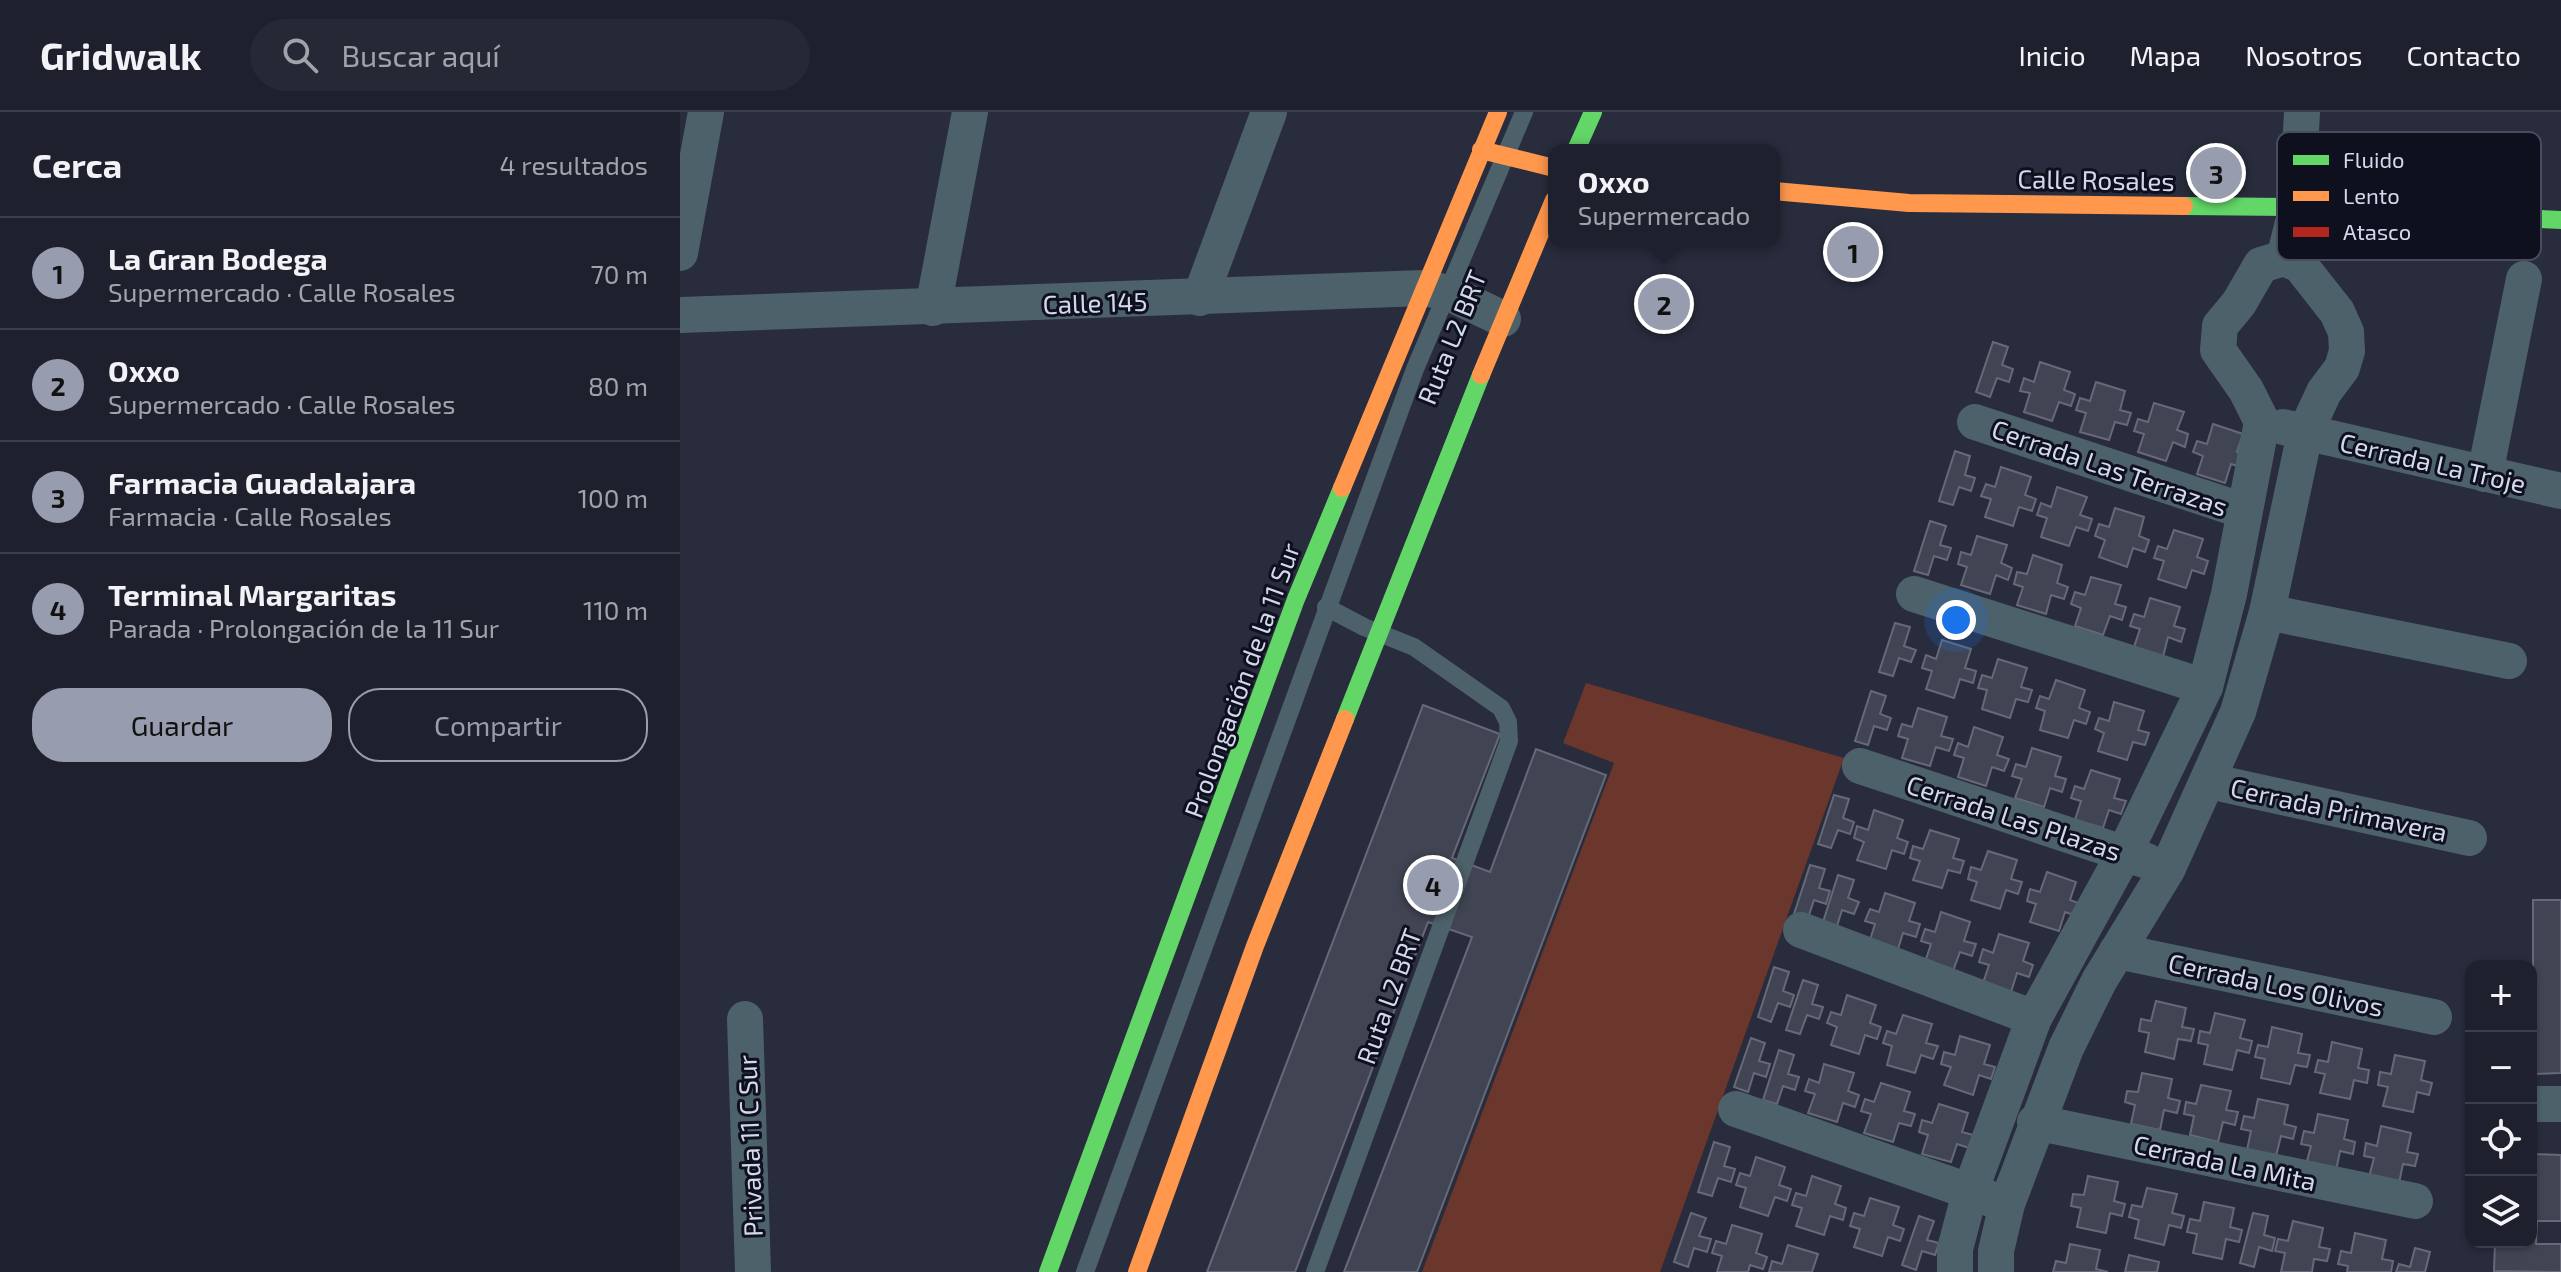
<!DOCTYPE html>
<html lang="es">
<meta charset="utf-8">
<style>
:root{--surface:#1e212d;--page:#262935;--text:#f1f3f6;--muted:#a1a3aa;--line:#3c3e49;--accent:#979cae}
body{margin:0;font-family:"Exo 2",sans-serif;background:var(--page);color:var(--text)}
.controls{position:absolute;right:24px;bottom:24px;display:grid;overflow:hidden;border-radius:16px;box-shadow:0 2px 6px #0004}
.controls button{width:72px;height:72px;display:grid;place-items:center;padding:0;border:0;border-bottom:2px solid var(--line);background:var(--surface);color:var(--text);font:40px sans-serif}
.you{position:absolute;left:1276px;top:508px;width:28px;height:28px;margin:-20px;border:6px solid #fff;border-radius:50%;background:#1a73e8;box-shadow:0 0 0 12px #1a73e833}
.badge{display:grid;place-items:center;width:52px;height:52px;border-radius:50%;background:var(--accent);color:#111;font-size:26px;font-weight:700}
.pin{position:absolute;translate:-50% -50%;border:4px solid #fff;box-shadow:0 2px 8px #0006}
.popup{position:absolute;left:868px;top:32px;width:232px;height:104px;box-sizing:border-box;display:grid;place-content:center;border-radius:16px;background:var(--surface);filter:drop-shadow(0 2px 6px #0005);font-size:26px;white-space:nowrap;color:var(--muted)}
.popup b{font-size:30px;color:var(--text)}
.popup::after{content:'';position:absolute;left:50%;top:100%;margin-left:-16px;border:16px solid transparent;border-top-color:var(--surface)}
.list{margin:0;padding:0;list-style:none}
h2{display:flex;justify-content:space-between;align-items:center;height:104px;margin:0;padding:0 32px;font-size:34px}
h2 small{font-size:26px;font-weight:400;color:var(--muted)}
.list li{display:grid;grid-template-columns:52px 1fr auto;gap:24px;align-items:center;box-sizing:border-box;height:112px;padding:0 32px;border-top:2px solid var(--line)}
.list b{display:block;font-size:30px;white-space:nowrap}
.list p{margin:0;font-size:26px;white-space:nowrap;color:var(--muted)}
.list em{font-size:26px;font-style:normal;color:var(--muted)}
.actions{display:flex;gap:16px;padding:24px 32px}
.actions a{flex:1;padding:18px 0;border:2px solid var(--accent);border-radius:32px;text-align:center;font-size:28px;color:var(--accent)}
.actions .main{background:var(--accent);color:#111}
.icon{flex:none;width:44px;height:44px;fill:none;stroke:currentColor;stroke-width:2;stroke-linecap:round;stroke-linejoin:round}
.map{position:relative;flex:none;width:1881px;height:1160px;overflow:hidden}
header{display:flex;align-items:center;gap:48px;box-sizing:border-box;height:112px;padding:0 40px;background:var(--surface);border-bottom:2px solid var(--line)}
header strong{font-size:38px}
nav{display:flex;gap:44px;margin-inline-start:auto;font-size:28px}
.search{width:560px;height:72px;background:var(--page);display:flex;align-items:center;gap:20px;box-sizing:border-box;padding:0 28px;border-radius:44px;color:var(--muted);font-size:30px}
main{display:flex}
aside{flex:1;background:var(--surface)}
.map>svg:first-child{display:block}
.green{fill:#6b362c}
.building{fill:#414452;stroke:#666977;stroke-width:2}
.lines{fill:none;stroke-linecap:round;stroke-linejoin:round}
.lane{stroke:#4d616a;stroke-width:18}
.street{stroke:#4d616a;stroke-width:36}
.fast{stroke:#63d668;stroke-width:18}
.slow{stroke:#ff974d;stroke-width:18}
.labels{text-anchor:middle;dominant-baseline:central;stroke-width:6;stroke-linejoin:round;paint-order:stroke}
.street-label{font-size:26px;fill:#d3d8ec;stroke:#0e101e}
.key{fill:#0e101e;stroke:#494c5c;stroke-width:2}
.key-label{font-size:22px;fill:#d3d8ec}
</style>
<header>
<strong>Gridwalk</strong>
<div class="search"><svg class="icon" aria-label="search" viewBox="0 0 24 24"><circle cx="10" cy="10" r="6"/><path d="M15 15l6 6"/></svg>Buscar aquí</div>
<nav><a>Inicio</a><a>Mapa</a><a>Nosotros</a><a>Contacto</a></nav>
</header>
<main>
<aside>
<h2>Cerca<small>4 resultados</small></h2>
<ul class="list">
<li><span class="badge">1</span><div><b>La Gran Bodega</b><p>Supermercado · Calle Rosales</p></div><em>70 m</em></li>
<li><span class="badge">2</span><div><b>Oxxo</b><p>Supermercado · Calle Rosales</p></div><em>80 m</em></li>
<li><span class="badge">3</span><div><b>Farmacia Guadalajara</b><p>Farmacia · Calle Rosales</p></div><em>100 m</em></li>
<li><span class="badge">4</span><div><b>Terminal Margaritas</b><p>Parada · Prolongación de la 11 Sur</p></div><em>110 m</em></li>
</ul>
<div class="actions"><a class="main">Guardar</a><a>Compartir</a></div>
</aside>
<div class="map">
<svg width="1881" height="1160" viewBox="0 0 1881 1160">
<rect width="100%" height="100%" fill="#282c3c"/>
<path class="green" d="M906 571 1164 646 980 1160H742L934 651 883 631Z"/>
<g class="building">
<path d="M1313 230 1328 235 1322 253 1333 257 1329 270 1317 266 1310 285 1296 280Z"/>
<path d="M1360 250 1390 260 1384 278 1395 282 1391 294 1379 290 1372 309 1344 300 1350 281 1340 279 1344 266 1354 270Z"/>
<path d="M1416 270 1445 279 1440 298 1451 301 1447 313 1435 310 1429 328 1400 320 1406 301 1396 298 1400 286 1410 289Z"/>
<path d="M1474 291 1504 300 1497 318 1508 322 1505 335 1493 330 1486 349 1458 340 1464 322 1454 319 1458 307 1468 310Z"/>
<path d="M1533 312 1563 322 1557 340 1567 344 1564 356 1551 352 1545 371 1517 362 1523 344 1513 340 1517 329 1527 332Z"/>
<path d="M1275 339 1290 344 1285 363 1295 366 1291 379 1279 375 1273 393 1259 389Z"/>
<path d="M1321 355 1351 365 1345 383 1356 387 1352 399 1339 395 1333 414 1305 405 1311 387 1301 384 1306 372 1315 375Z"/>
<path d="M1377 375 1407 385 1400 403 1412 407 1408 419 1396 415 1389 434 1361 425 1367 406 1357 403 1361 391 1371 395Z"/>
<path d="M1435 396 1464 405 1459 424 1469 428 1465 440 1453 436 1447 455 1419 445 1425 428 1415 424 1419 412 1429 415Z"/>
<path d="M1250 409 1266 414 1260 433 1271 436 1267 448 1254 444 1248 463 1234 459Z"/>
<path d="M1494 418 1523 427 1517 445 1528 449 1524 462 1512 458 1506 476 1478 467 1484 449 1474 446 1478 434 1487 437Z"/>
<path d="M1297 424 1327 433 1321 451 1332 456 1328 468 1316 463 1310 482 1281 473 1287 455 1278 452 1281 440 1291 443Z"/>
<path d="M1353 443 1382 453 1377 471 1388 475 1384 487 1371 483 1366 502 1337 493 1343 475 1334 472 1337 460 1347 462Z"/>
<path d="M1411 465 1441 473 1435 492 1446 495 1442 508 1430 504 1423 523 1395 514 1401 496 1391 492 1395 480 1405 483Z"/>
<path d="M1470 486 1500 495 1494 514 1505 517 1501 530 1488 525 1483 545 1454 535 1460 517 1450 514 1454 502 1464 505Z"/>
<path d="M1215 511 1230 515 1224 534 1236 538 1231 550 1219 546 1213 564 1199 560Z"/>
<path d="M1262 528 1291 537 1285 556 1296 559 1293 571 1280 567 1274 586 1246 577 1252 559 1242 556 1246 543 1256 547Z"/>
<path d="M1318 547 1347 556 1341 575 1352 578 1348 590 1336 587 1330 606 1302 597 1307 578 1298 576 1302 563 1312 566Z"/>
<path d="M1376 568 1405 578 1399 596 1410 600 1406 612 1394 608 1388 626 1360 618 1365 599 1356 596 1360 584 1369 587Z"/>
<path d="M1191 579 1206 584 1200 602 1211 606 1207 618 1194 614 1188 633 1175 629Z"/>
<path d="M1434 590 1464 599 1458 618 1469 621 1465 633 1453 630 1447 648 1418 639 1424 621 1415 617 1419 606 1429 609Z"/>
<path d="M743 593 820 622 772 746 810 760 856 637 926 663 737 1160H664L792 825 748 810 615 1160H527Z"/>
<path d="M1238 596 1267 605 1261 624 1273 627 1269 639 1256 635 1250 654 1222 646 1228 627 1218 624 1222 612 1232 615Z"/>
<path d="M1294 615 1323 625 1317 643 1329 647 1324 659 1312 655 1306 674 1278 665 1284 646 1274 643 1278 631 1288 635Z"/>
<path d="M1352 636 1381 645 1375 664 1386 667 1382 680 1370 676 1364 695 1335 686 1342 667 1332 664 1336 652 1346 655Z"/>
<path d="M1411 658 1440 667 1434 686 1446 689 1441 702 1429 698 1423 716 1395 708 1401 689 1391 686 1395 674 1404 677Z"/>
<path d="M1154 683 1169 687 1163 706 1174 710 1170 722 1158 718 1151 736 1138 732Z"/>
<path d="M1194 698 1223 708 1217 726 1228 730 1224 742 1212 738 1206 757 1177 748 1184 730 1174 726 1177 714 1188 718Z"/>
<path d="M1250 718 1279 727 1273 746 1284 749 1280 761 1268 758 1262 776 1233 768 1240 749 1230 746 1233 734 1243 737Z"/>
<path d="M1308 739 1337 748 1331 767 1342 770 1338 782 1326 778 1320 797 1291 788 1297 770 1288 767 1291 755 1301 758Z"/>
<path d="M1130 753 1145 757 1139 776 1150 779 1146 792 1134 788 1128 806 1114 802Z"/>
<path d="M1367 760 1396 770 1390 788 1401 792 1397 804 1385 800 1379 819 1350 810 1356 792 1347 789 1350 777 1360 780Z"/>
<path d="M1158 763 1174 768 1168 786 1179 790 1174 802 1162 798 1156 817 1142 813Z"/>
<path d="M1205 781 1235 791 1229 809 1240 812 1236 825 1223 821 1217 840 1189 831 1195 812 1185 809 1190 797 1199 800Z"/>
<path d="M1853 788H1881V961L1853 962Z"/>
<path d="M1261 800 1290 810 1284 829 1296 832 1292 844 1280 840 1273 859 1245 850 1251 832 1241 829 1245 817 1255 820Z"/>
<path d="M1319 822 1349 831 1343 849 1353 853 1349 865 1337 861 1331 880 1303 871 1309 853 1299 850 1303 837 1313 841Z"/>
<path d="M1094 855 1109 860 1103 879 1114 883 1110 895 1098 891 1091 910 1078 905Z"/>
<path d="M1123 868 1138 873 1132 892 1143 895 1139 907 1127 903 1120 922 1106 918Z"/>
<path d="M1167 883 1196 893 1190 911 1201 915 1197 927 1185 923 1179 942 1151 933 1157 915 1147 911 1151 900 1161 903Z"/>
<path d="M1476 889 1506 896 1502 915 1514 917 1511 929 1498 927 1494 947 1465 940 1469 921 1459 919 1461 907 1471 909Z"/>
<path d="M1535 901 1565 908 1560 926 1572 929 1569 941 1557 938 1552 958 1524 952 1528 933 1518 931 1520 919 1530 921Z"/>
<path d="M1223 903 1252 912 1246 931 1258 934 1253 947 1241 943 1235 961 1207 953 1212 934 1203 931 1207 919 1216 922Z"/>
<path d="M1592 915 1622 922 1618 941 1630 943 1627 955 1615 953 1610 972 1581 966 1585 947 1575 945 1578 933 1588 935Z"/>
<path d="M1280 924 1310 933 1304 952 1315 955 1311 967 1299 963 1293 983 1264 973 1271 955 1261 952 1264 940 1275 943Z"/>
<path d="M1071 926 1085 931 1079 949 1090 952 1086 965 1074 961 1068 980 1054 975Z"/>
<path d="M1652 930 1682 937 1678 956 1689 958 1687 971 1674 968 1670 987 1640 981 1645 962 1635 960 1638 948 1648 950Z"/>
<path d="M1099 938 1114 943 1108 962 1119 965 1115 978 1103 974 1097 992 1083 988Z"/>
<path d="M1715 943 1745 949 1741 968 1752 971 1749 983 1737 980 1733 1000 1703 994 1708 975 1698 973 1700 960 1711 962Z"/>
<path d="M1144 952 1174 961 1168 979 1179 983 1175 995 1163 991 1157 1010 1128 1001 1135 982 1125 979 1129 967 1139 971Z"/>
<path d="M1462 961 1492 967 1488 986 1500 989 1497 1001 1484 998 1480 1018 1451 1012 1455 993 1445 990 1447 979 1458 980Z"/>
<path d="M1201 971 1230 980 1224 999 1235 1002 1231 1014 1219 1011 1213 1030 1184 1021 1191 1002 1181 999 1185 987 1194 990Z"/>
<path d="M1521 973 1551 979 1546 998 1558 1000 1555 1013 1543 1010 1538 1030 1510 1023 1514 1004 1504 1002 1506 990 1516 992Z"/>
<path d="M1578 987 1608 993 1604 1012 1616 1015 1613 1027 1601 1024 1596 1044 1567 1038 1571 1019 1561 1017 1564 1004 1574 1006Z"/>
<path d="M1259 992 1288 1001 1282 1020 1293 1023 1289 1036 1277 1032 1271 1050 1242 1042 1248 1023 1239 1020 1242 1008 1252 1011Z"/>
<path d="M1638 1002 1668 1008 1664 1027 1675 1030 1673 1042 1660 1039 1656 1059 1626 1053 1631 1034 1621 1032 1624 1019 1634 1021Z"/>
<path d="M1701 1014 1731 1021 1727 1040 1738 1042 1735 1054 1723 1052 1719 1071 1689 1065 1694 1046 1684 1044 1686 1031 1697 1034Z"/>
<path d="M1851 1028 1853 1042 1881 1043V1109H1857L1856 1132H1881V1160L1814 1159 1815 1130H1851Z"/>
<path d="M1034 1030 1050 1035 1044 1054 1055 1057 1051 1070 1038 1066 1032 1084 1018 1080Z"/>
<path d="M1076 1045 1105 1055 1099 1073 1111 1077 1107 1089 1095 1085 1088 1104 1060 1095 1066 1076 1056 1073 1060 1061 1070 1064Z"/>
<path d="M1132 1064 1161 1074 1155 1092 1166 1096 1163 1108 1150 1104 1144 1123 1116 1114 1122 1096 1112 1093 1116 1081 1126 1084Z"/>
<path d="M1408 1064 1438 1070 1434 1089 1445 1092 1442 1104 1430 1101 1426 1121 1397 1115 1401 1096 1391 1094 1393 1082 1404 1083Z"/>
<path d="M1467 1076 1497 1082 1492 1101 1504 1104 1501 1116 1489 1113 1484 1133 1455 1126 1459 1108 1449 1105 1452 1093 1462 1095Z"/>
<path d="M1190 1086 1219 1095 1213 1113 1224 1117 1220 1129 1208 1125 1202 1144 1174 1135 1180 1117 1170 1114 1174 1101 1184 1104Z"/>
<path d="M1524 1090 1554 1096 1550 1115 1562 1118 1559 1130 1546 1127 1542 1147 1513 1141 1517 1122 1507 1120 1510 1107 1520 1109Z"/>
<path d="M1011 1101 1026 1106 1019 1124 1031 1127 1027 1140 1014 1136 1008 1155 994 1150Z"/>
<path d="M1573 1101 1588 1104 1584 1123 1595 1126 1592 1139 1579 1135 1574 1155 1560 1151Z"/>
<path d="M1239 1104 1254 1109 1247 1128 1259 1131 1255 1143 1242 1139 1236 1158 1222 1153Z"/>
<path d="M1613 1109 1643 1116 1639 1135 1650 1137 1647 1149 1634 1147 1632 1160H1601L1605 1141 1595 1139 1598 1127 1608 1129Z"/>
<path d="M1052 1113 1082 1122 1076 1141 1087 1145 1083 1157 1070 1153 1068 1160H1037L1042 1144 1032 1141 1036 1129 1046 1132Z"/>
<path d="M1675 1121 1706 1128 1702 1147 1713 1149 1711 1160H1667L1668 1154 1658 1152 1661 1139 1671 1141Z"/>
<path d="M1390 1132 1420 1138 1416 1157 1428 1160H1373L1376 1149 1386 1151Z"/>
<path d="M1108 1133 1138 1142 1132 1160H1089L1092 1149 1102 1152Z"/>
<path d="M1735 1136 1750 1140 1745 1160H1716L1719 1152 1730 1155Z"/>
<path d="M1449 1143 1479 1150 1477 1160H1445Z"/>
</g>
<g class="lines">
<g class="lane">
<path d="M405 1160 735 257 844 0"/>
<path d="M635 1160 829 629 828 610 821 596 734 535 684 515 646 495"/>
</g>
<g class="street">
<path d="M0 141 26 0"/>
<path d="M1604 146 1617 95 1622 0"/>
<path d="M520 186 589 0"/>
<path d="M253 196 290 0"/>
<path d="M0 203 744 176 769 181 823 207"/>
<path d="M1295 310 1564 399"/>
<path d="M1603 315 1881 379"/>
<path d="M1805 362 1844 167"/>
<path d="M1234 482 1525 575"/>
<path d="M1587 500 1829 549"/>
<path d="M1180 654 1467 749"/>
<path d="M1529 669 1789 726"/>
<path d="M1121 818 1354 906"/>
<path d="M1437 839 1754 905"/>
<path d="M65 907 73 1160"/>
<path d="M1851 992H1881"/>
<path d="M1056 997 1311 1087"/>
<path d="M1355 1010 1735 1089"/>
<path d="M1275 1160V1137L1290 1080 1354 906 1444 742 1525 575 1549 482 1582 310 1566 278 1538 238 1540 214 1559 191 1581 153 1604 146 1620 153 1657 200 1666 220 1667 239 1662 256 1644 280 1625 321 1587 500 1558 600 1488 756 1419 869 1386 936 1327 1092 1316 1139V1160"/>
</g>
<g class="fast">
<path d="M896 38 913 0"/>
<path d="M1504 94 1617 95 1881 108"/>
<path d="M665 607 801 263"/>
<path d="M368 1160 616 487 662 376"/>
</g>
<g class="slow">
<path d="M801 38 874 56"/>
<path d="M1094 79 1229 91 1504 94"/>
<path d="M801 263 874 88"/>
<path d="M662 376 818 0"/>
<path d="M457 1160 575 834 665 607"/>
</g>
</g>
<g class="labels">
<g class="street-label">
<text transform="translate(1416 67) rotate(1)">Calle Rosales</text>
<text transform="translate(415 190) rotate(-2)">Calle 145</text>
<text transform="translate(771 225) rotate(-68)">Ruta L2 BRT</text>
<text transform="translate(1753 350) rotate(13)">Cerrada La Troje</text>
<text transform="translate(1430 355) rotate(19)">Cerrada Las Terrazas</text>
<text transform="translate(561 568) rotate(-70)">Prolongación de la 11 Sur</text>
<text transform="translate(1659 697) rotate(12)">Cerrada Primavera</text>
<text transform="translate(1334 705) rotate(18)">Cerrada Las Plazas</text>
<text transform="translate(1596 872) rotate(12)">Cerrada Los Olivos</text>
<text transform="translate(708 884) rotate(-70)">Ruta L2 BRT</text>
<text transform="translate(69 1034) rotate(-92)">Privada 11 C Sur</text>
<text transform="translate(1545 1050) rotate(12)">Cerrada La Mita</text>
</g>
</g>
<rect x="1597" y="20" width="264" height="128" rx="12" class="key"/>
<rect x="1613" y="43" width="36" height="10" fill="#63d668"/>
<rect x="1613" y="79" width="36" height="10" fill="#ff974d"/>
<rect x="1613" y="115" width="36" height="10" fill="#b3261e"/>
<g class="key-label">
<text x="1663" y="56">Fluido</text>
<text x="1663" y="92">Lento</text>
<text x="1663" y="128">Atasco</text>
</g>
</svg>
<div class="controls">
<button>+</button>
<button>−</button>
<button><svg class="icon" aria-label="locate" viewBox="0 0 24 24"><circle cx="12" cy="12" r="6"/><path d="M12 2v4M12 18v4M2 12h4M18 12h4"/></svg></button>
<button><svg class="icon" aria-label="layers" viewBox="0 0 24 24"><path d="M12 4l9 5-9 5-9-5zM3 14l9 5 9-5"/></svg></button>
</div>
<div class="you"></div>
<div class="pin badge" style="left:1173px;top:140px">1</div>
<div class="pin badge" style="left:984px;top:192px">2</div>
<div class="popup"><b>Oxxo</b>Supermercado</div>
<div class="pin badge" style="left:1536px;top:61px">3</div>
<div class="pin badge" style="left:753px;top:773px">4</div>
</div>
</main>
